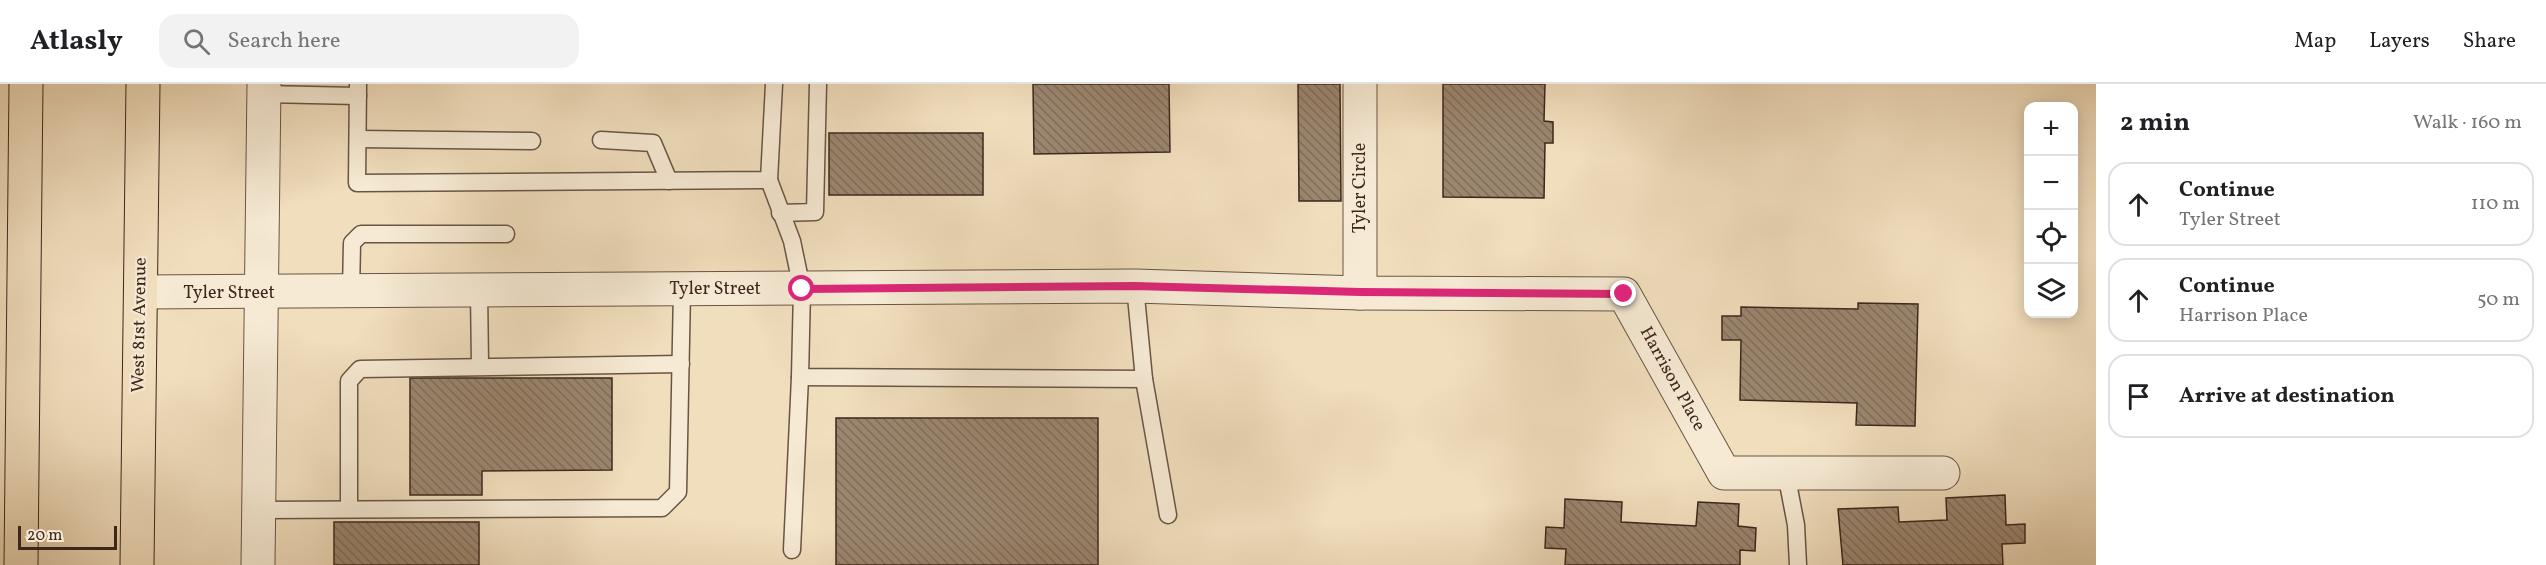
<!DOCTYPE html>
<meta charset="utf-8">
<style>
:root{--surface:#fff;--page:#f2f2f2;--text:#202124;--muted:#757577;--line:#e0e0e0}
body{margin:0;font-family:Vollkorn,serif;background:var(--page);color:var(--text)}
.controls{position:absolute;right:18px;top:18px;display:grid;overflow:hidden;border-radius:12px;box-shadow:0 3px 15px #0003}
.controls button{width:54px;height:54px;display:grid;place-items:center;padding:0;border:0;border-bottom:2px solid var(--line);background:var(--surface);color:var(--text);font:30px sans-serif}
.scale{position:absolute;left:18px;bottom:15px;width:99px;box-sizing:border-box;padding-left:6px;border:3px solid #3d271d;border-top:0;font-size:16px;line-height:21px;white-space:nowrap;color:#3d271d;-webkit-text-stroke:4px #f6ead4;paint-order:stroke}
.stop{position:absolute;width:18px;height:18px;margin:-14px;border:4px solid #db2777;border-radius:50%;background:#fff}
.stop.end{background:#db2777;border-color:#fff;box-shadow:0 2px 6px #0008}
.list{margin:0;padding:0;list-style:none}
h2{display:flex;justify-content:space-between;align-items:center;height:78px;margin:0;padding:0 24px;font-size:26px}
h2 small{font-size:20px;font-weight:400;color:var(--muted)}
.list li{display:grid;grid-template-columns:39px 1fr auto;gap:18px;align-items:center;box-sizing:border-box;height:84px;margin:0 12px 12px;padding:0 12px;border:2px solid var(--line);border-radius:18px}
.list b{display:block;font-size:22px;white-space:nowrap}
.list p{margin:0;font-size:20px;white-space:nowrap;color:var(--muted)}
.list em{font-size:20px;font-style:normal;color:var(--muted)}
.icon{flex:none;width:33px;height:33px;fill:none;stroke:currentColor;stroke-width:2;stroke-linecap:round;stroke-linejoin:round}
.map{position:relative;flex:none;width:2096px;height:481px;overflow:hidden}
header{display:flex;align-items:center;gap:36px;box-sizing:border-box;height:84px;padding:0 30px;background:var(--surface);border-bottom:2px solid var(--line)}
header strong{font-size:28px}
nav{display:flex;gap:33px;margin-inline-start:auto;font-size:21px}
.search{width:420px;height:54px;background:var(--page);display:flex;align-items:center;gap:15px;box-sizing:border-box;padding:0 21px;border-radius:18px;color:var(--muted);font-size:22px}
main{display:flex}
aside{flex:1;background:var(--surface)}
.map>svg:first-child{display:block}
.building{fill:url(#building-back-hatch);stroke:#3d271d;stroke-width:1.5}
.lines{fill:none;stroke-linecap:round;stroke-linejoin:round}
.service-casing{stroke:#6a5545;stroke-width:19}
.minor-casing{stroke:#6a5545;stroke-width:35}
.primary-casing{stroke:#3d271d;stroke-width:35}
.service{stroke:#f6ead4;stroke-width:16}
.minor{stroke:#f6ead4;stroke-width:33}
.primary{stroke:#f1debd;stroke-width:33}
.route{stroke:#db2777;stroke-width:8}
.labels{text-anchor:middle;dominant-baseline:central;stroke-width:4.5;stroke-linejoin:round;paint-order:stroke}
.street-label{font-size:18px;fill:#3d271d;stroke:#f6ead4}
</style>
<header>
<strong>Atlasly</strong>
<div class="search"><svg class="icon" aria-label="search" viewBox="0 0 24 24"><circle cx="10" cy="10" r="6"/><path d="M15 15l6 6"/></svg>Search here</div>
<nav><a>Map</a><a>Layers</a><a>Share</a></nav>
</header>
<main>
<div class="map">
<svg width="2096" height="481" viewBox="0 0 2096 481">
<defs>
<pattern id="building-back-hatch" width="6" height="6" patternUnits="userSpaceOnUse" patternTransform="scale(1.5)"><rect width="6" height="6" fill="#9b8670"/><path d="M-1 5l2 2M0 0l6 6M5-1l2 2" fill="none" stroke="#806e5b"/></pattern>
</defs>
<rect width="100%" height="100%" fill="#f1debd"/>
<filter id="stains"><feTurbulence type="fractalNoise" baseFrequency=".00333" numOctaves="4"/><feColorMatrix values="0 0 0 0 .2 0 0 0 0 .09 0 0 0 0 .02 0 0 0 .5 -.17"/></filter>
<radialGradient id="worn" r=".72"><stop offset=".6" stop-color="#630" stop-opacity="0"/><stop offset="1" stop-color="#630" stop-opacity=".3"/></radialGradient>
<g class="building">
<path d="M1033 0H1169L1170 68 1034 70Z"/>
<path d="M1298 0H1340L1341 117H1299Z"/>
<path d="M1443 0H1545L1544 37 1553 38V59H1545L1544 114 1443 113Z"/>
<rect x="829" y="49" width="154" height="62"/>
<path d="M1858 219 1918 220 1915 342 1856 341 1857 319 1740 316 1741 256H1722V232H1741V223L1858 225Z"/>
<path d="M410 294H612V386L482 387V411H410Z"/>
<rect x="836" y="334" width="262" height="147"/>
<path d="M2005 411 2006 441 2025 440V459L2002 460 2003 481H1843L1838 425 1898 423 1899 438 1947 436 1946 414Z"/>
<path d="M1565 415 1622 418 1621 438 1696 442 1698 418 1739 420 1738 442 1756 444 1755 467 1740 466V481H1565L1566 465 1545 464 1546 443 1564 444Z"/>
<rect x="334" y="438" width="145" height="43"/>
</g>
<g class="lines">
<g class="service-casing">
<g id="service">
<path d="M358 0 357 99 769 96 774 0"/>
<path d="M264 10 358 12"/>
<path d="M358 55 532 57"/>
<path d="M601 56 653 59 669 97"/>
<path d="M769 96 792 157 802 205 800 293 1144 295"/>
<path d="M780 129 815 128 818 0"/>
<path d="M1135 202 1144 295 1168 431"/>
<path d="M479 207 480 281"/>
<path d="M351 208 352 159 361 150H506"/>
<path d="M1786 389 1796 441 1798 481"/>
<path d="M349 425V297L360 285 681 280"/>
<path d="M259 426 662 424 678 408 682 206"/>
<path d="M792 466 800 293"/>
</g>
</g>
<g class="minor-casing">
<g id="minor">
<path d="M1360 0V209"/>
<path d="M141 208 1135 202 1360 209 1624 210 1724 389H1943"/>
<path d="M258 481 264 0"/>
</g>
</g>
<g class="primary-casing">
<g id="primary">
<path d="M21 481 26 0"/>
<path d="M137 481 143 0"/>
</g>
</g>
<use href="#service" class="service"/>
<use href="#minor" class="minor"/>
<use href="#primary" class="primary"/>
</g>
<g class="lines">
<path class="route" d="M802 205 1135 202 1360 208 1624 210"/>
</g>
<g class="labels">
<g class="street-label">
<text transform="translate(1360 104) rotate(-90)">Tyler Circle</text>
<text x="715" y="205">Tyler Street</text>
<text x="229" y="209">Tyler Street</text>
<text transform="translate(140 241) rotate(-89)">West 81st Avenue</text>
<text transform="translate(1672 295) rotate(61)">Harrison Place</text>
</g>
</g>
<rect width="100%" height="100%" filter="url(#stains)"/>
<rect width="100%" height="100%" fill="url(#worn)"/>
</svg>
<div class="controls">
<button>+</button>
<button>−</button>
<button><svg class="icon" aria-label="locate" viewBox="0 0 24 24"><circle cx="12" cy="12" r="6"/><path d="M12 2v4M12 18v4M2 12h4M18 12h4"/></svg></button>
<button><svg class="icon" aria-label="layers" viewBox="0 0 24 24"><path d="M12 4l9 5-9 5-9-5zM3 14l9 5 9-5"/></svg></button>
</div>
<div class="scale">20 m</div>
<div class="stop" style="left:802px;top:205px"></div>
<div class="stop end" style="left:1624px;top:210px"></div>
</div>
<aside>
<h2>2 min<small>Walk · 160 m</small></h2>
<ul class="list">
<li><svg class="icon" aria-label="ahead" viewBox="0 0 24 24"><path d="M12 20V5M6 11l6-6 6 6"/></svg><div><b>Continue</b><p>Tyler Street</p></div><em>110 m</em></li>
<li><svg class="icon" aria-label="ahead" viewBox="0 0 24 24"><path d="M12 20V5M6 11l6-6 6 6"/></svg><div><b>Continue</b><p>Harrison Place</p></div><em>50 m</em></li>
<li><svg class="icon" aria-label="arrive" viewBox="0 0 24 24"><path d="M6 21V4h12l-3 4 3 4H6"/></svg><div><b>Arrive at destination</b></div></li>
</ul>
</aside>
</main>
